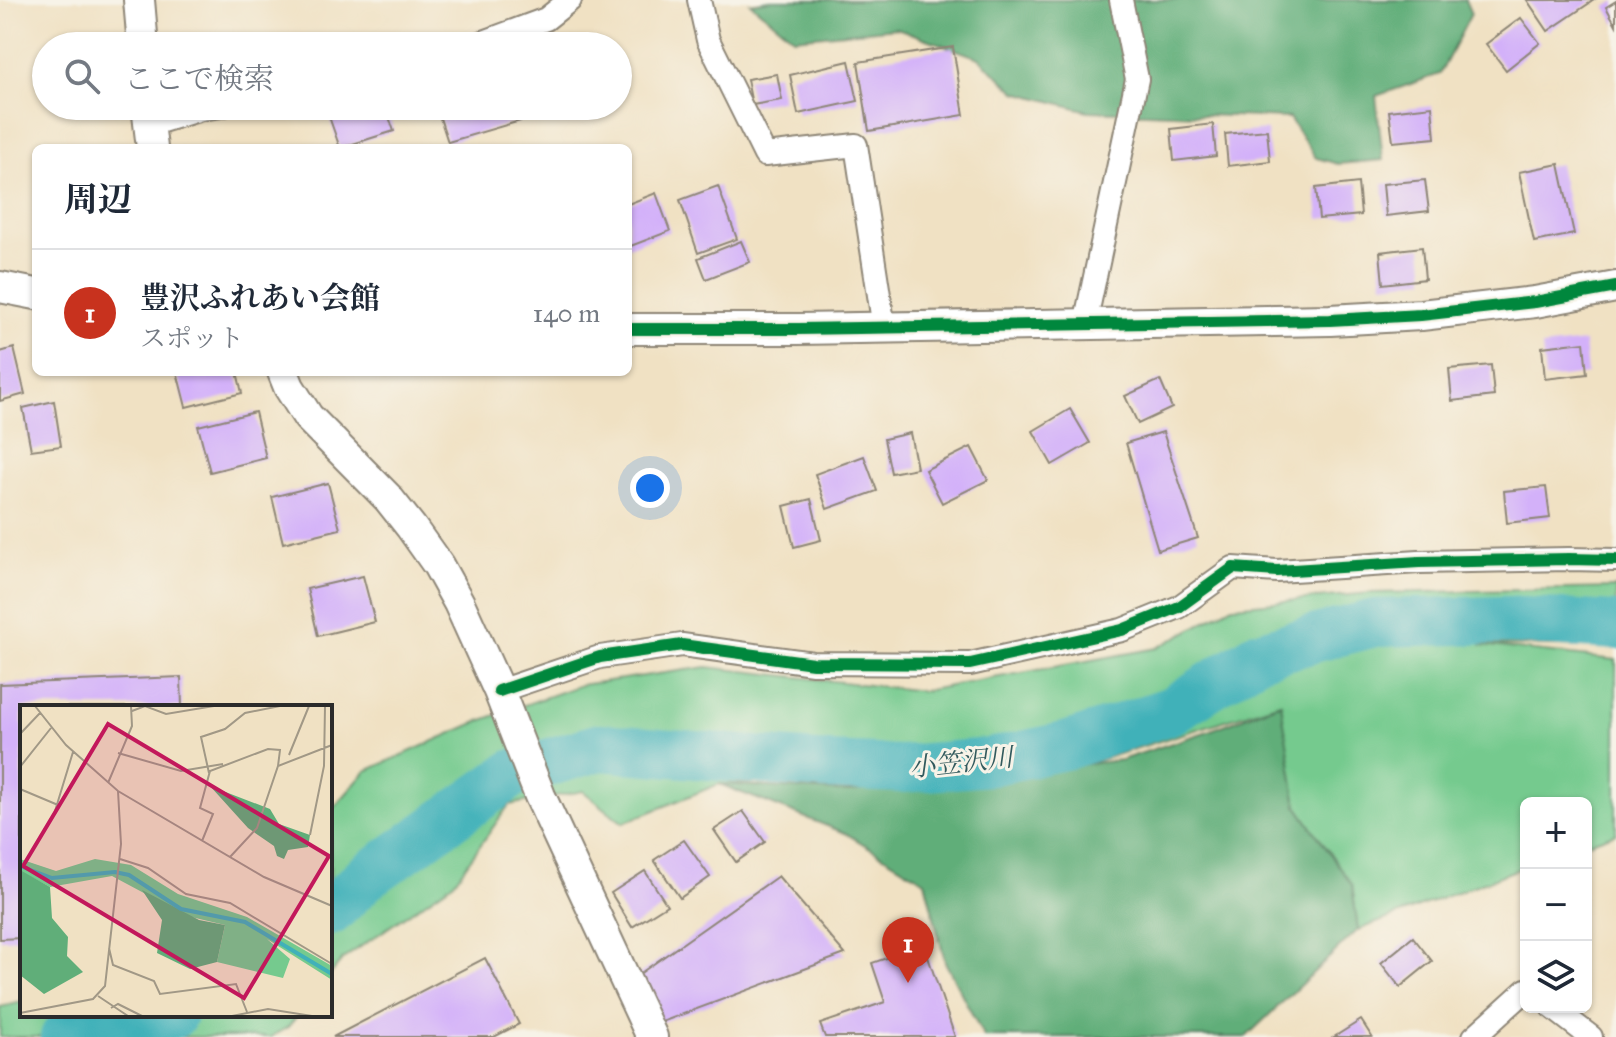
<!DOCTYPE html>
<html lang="ja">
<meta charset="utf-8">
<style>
:root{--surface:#fff;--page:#f6f6f7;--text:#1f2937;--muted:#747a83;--line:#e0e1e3;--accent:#c8321e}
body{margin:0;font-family:"IM FELL Great Primer","Noto Serif JP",serif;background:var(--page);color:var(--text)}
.controls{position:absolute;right:24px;bottom:24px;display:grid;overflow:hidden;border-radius:12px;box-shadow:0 2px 6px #0004}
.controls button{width:72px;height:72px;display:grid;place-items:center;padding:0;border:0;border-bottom:2px solid var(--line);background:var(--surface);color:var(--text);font:40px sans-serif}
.you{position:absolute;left:650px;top:488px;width:28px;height:28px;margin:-20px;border:6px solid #fff;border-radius:50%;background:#1a73e8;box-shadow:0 0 0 12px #1a73e833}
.badge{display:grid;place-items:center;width:52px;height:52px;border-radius:50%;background:var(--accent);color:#fff;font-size:26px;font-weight:700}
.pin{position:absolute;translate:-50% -66px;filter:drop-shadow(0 2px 4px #0008)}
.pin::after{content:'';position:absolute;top:42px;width:28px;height:24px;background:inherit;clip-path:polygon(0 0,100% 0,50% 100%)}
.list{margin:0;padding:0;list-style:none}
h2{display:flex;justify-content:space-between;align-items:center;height:104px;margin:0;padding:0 32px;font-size:34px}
h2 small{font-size:26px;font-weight:400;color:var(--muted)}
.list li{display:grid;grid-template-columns:52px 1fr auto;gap:24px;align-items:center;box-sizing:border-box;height:128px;padding:0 32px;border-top:2px solid var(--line)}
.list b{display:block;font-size:30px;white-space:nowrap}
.list p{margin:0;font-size:26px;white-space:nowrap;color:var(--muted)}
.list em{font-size:26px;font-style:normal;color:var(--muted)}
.icon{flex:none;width:44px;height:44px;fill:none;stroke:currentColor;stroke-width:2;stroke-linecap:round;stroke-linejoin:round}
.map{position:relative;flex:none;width:1616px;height:1037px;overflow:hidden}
.search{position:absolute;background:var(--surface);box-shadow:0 2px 6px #0004;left:32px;top:32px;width:600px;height:88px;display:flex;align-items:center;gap:20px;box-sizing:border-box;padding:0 28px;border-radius:44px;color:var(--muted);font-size:30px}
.panel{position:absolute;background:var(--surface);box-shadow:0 2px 6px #0004;left:32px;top:144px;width:600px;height:232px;border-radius:12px}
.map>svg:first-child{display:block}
.green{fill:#75ca8e;stroke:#507a5c;stroke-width:2}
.forest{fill:#60ae79;stroke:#466c52;stroke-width:2}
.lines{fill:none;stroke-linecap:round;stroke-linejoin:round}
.river{stroke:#40b1b9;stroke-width:48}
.building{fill:#d3b1f9}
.street-casing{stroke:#8e8677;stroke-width:26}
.secondary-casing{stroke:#8e8677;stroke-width:34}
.street{stroke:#fff;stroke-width:22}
.secondary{stroke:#fff;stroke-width:30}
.cycleway-casing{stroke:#f7f3e8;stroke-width:17}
.cycleway{stroke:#00873e;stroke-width:12}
.labels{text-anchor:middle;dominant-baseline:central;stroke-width:6;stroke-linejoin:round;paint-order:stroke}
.water-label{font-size:26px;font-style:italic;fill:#325a5d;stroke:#f7f3e8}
.inset-river{fill:none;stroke:#40b1b9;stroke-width:4}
.inset-road{fill:none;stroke:#a19886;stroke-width:2}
.view{fill:#c2185b;fill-opacity:0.15;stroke:#c2185b;stroke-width:4}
.inset-edge{fill:none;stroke:#2b2b2b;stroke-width:4}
</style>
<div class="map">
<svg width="1616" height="1037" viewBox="0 0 1616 1037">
<rect width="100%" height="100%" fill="#f7f3e8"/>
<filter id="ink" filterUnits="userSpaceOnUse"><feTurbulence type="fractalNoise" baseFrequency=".0125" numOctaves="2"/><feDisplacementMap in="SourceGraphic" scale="16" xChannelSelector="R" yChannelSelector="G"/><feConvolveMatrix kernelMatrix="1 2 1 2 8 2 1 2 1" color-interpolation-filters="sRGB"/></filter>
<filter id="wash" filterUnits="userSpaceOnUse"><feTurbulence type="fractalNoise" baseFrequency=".006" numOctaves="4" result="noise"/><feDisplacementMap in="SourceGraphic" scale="32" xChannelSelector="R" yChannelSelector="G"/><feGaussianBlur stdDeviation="1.8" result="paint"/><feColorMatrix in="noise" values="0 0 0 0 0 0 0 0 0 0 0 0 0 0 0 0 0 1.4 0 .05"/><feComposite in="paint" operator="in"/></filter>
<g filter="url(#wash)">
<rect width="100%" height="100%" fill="#f0e1c3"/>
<g class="green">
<path d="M1616 588V647L1480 645 1616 660V833L1586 844V803H1526V866L1358 930 1352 885 1297 806 1280 703 1046 777 719 784 623 823 583 791 509 805 454 882 343 959 330 975V812L366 771 477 722 580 685 707 667 923 691 1157 648 1233 606 1370 593Z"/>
<path d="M22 1002V1015H298L288 1027 270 1037H0V1007Z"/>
</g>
<g class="forest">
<path d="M771 0H1465L1471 14 1440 74 1376 96 1383 160 1338 164 1316 158 1289 118 1088 111 1016 92 979 58 897 28 794 38 750 3Z"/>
<path d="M1281 703 1297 806 1352 885 1358 930 1246 1037H984L945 962 925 881 845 833 719 784 849 792 1121 760 1211 730Z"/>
</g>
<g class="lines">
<g class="river">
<path d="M330 912 365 878 514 773 600 747 828 766 902 769 990 762 1069 745 1172 710 1259 655 1313 639 1375 623 1506 620 1616 626"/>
<path d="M64 1037 173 1015"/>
</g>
</g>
<g id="blocks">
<g class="building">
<path d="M1527 0H1594L1548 31Z"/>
<path d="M1616 1V25L1606 7Z"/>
<path d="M1521 18 1540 43 1506 70 1486 44Z"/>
<path d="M953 47 964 115 869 131 858 62Z"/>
<path d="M849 61 858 101 798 114 790 75Z"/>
<path d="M777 74 782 100 752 105 747 79Z"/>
<path d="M342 106H385L394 131 340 148 327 111Z"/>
<path d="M436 106H515L520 121 448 142Z"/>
<path d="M1432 106 1435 138 1393 142 1389 111Z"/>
<path d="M1213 124 1216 156 1174 161 1171 129Z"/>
<path d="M1267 130 1270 161 1228 166 1225 134Z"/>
<path d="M1559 164 1574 234 1534 242 1519 172Z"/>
<path d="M1425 180 1429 211 1386 216 1383 184Z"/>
<path d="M1358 183 1361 215 1319 219 1316 188Z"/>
<path d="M718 186 737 239 698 253 680 200Z"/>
<path d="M656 193 670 231 628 247V204Z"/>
<path d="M741 241 750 262 706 279 698 258Z"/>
<path d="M1422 247 1425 279 1383 284 1380 252Z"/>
<path d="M1584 342 1587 374 1545 379 1542 347Z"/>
<path d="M14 348 25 394 0 401V352Z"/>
<path d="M1491 365 1494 396 1452 401 1449 369Z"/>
<path d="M177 372H237L242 393 186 407Z"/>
<path d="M1160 380 1172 408 1138 424 1125 396Z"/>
<path d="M54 401 61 446 31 450 23 408Z"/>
<path d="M1070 409 1090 443 1052 465 1033 431Z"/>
<path d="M255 412 266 458 210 472 198 426Z"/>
<path d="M1163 432 1198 538 1158 550 1126 443Z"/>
<path d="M910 433 917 468 891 473 884 439Z"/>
<path d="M971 447 988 480 942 503 925 470Z"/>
<path d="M864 456 877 491 827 509 815 474Z"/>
<path d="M328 483 340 529 283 543 272 497Z"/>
<path d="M1546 487 1550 518 1507 523 1504 491Z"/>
<path d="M811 499 821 540 794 547 784 506Z"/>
<path d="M363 576 375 622 318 636 307 589Z"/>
<path d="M181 677 182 707H22V938L0 939V684Z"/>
<path d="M743 811 765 842 736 862 714 830Z"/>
<path d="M684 840 710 877 680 898 654 860Z"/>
<path d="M645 871 667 905 632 927 611 893Z"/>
<path d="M778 876 845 954 659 1023 635 977Z"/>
<path d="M1413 937 1432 961 1400 987 1381 963Z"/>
<path d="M924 945 955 1037H825L820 1024 885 1002 872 963Z"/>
<path d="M485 958 519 1024 494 1037H333Z"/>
<path d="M1361 1020 1372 1037H1334Z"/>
</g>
</g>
</g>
<g filter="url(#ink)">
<use href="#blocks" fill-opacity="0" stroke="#8e8677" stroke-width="2"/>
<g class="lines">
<g class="street-casing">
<g id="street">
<path d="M699 0 708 40 765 155 856 145 884 328"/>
<path d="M473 46 546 19 570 0"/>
<path d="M149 125 201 109 222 106"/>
<path d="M1085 324 1137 79 1121 0"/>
<path d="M499 691 600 657 682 645 813 663 970 664 1122 630 1179 607 1233 568 1277 571 1419 562 1569 559 1616 560"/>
<path d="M1552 1007 1591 1037"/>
<path d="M1474 1037 1526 990"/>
</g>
</g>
<g class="secondary-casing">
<g id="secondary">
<path d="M139 0 143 46"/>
<path d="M147 106 152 148"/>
<path d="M0 287 36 294"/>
<path d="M628 329H798L1330 320 1421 315 1535 302 1616 287"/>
<path d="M283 372 289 387 308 417 388 498 411 527 438 565 459 603 499 691 540 796 652 1037"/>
</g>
</g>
<use href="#street" class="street"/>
<use href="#secondary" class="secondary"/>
<g class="cycleway-casing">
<g id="cycleway">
<path d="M628 329H798L1330 320 1421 315 1535 302 1616 287"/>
<path d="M499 691 600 657 682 645 813 663 970 664 1122 630 1179 607 1233 568 1277 571 1419 562 1569 559 1616 560"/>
</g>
</g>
<use href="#cycleway" class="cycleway"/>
</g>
</g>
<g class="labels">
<g class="water-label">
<text transform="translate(961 762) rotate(-6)">小笠沢川</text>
</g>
</g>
<g transform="translate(20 705)">
<rect width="312" height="312" fill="#f0e1c3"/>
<path d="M0 154 36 166 75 154 111 160 158 189 227 212 312 261V275L247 234 270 254 263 273 197 257 205 220 167 211 92 171 30 182 0 166Z" fill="#75ca8e"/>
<path d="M190 81 250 104 259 119 290 130 288 142 268 145 264 154 257 151 254 141 228 123ZM0 165 30 182 32 213 48 232 47 251 63 267 24 289 0 270ZM122 185 179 215 205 220 197 257 170 264 137 248 142 215Z" fill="#60ae79"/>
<path class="inset-river" d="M0 161 32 173 95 167 109 170 161 204 225 217 312 269"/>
<path class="inset-road" d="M15 1 46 40 98 86 244 172 312 201M112 6 125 1 146 9 194 1M0 29 20 8M98 48 161 66 203 59M269 50 289 1M0 62 31 23M189 68 181 32 205 24 225 8 260 1M88 78 112 21 111 1M0 84 38 100M35 106 53 47M290 130 304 61 305 1M182 136 193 109 180 103 190 66 248 44 260 45 258 61M210 152 237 123 258 61 312 40M100 154 128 163 166 189 210 198 312 259M89 243 93 260 134 276 140 289 216 279 227 307M78 291 108 311M91 303 98 299 122 311M0 308 73 294 85 281 101 139 98 86M212 311 248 304 292 311"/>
<path class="view" d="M88 19 309 151 224 293 3 161Z"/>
<rect width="312" height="312" class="inset-edge"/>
</g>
</svg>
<div class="controls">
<button>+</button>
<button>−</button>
<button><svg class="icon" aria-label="layers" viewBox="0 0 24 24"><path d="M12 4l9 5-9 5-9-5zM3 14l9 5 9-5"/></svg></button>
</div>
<div class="you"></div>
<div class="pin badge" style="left:908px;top:983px">1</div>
<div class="search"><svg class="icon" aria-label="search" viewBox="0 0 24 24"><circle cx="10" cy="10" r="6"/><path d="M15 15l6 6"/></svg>ここで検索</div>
<section class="panel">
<h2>周辺<small></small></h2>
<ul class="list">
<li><span class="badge">1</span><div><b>豊沢ふれあい会館</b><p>スポット</p></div><em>140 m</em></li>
</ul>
</section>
</div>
